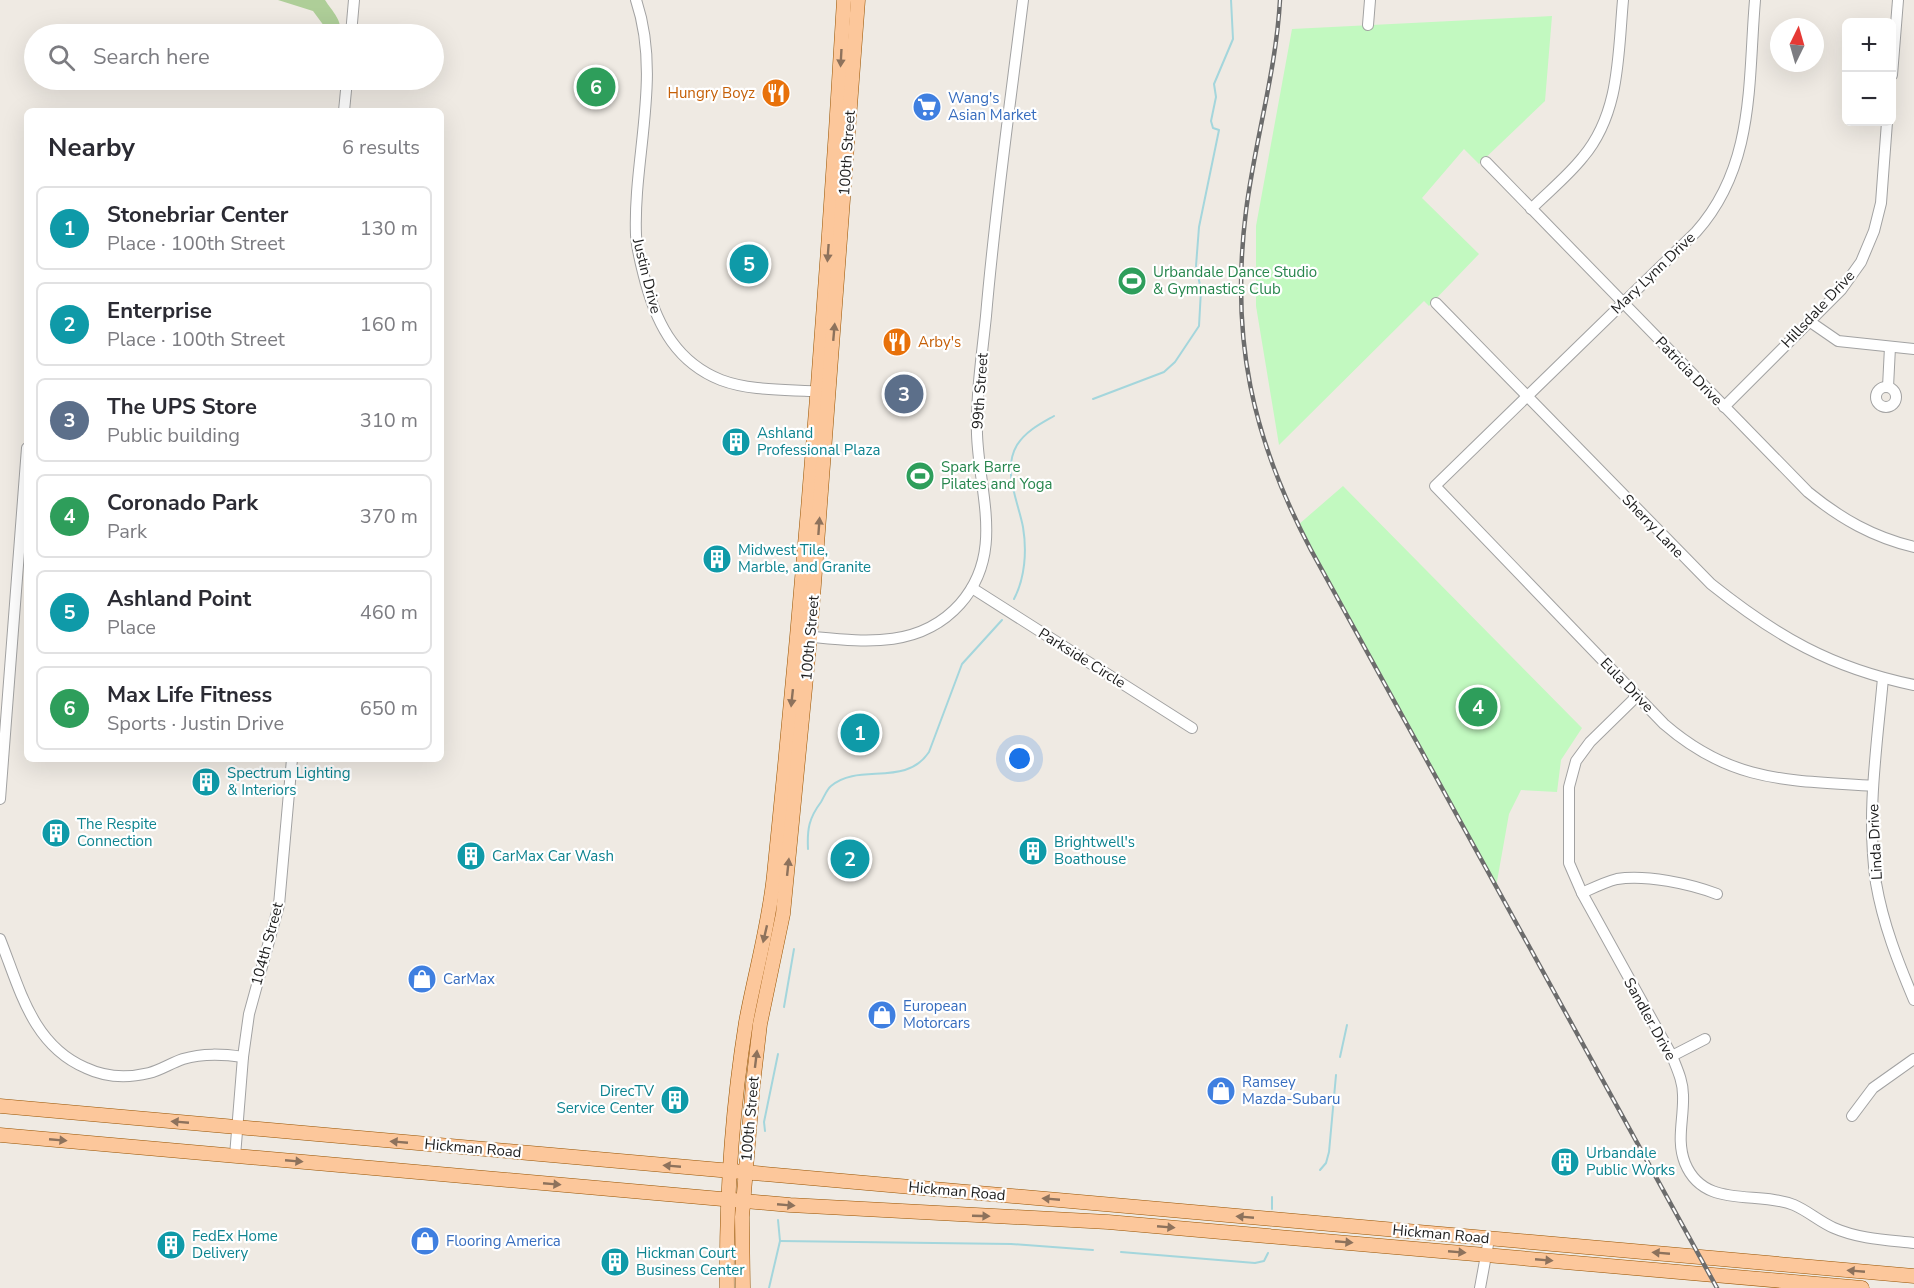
<!DOCTYPE html>
<meta charset="utf-8">
<style>
:root{--surface:#fff;--page:#f2f2f3;--text:#2b2b33;--muted:#7c7c81;--line:#e1e1e2;--accent:#cb0019}
body{margin:0;font-family:"Nunito Sans",sans-serif;background:var(--page);color:var(--text)}
.controls{position:absolute;right:18px;top:18px;display:grid;overflow:hidden;border-radius:9px;box-shadow:0 6px 24px #0002}
.controls button{width:54px;height:54px;display:grid;place-items:center;padding:0;border:0;border-bottom:2px solid var(--line);background:var(--surface);color:var(--text);font:30px sans-serif}
.compass{position:absolute;left:1770px;top:18px;width:54px;height:54px;border-radius:50%;background:var(--surface);box-shadow:0 6px 24px #0002;rotate:5deg}
.you{position:absolute;left:1020px;top:759px;width:21px;height:21px;margin:-15px;border:4px solid #fff;border-radius:50%;background:#1a73e8;box-shadow:0 0 0 9px #1a73e833}
.badge{display:grid;place-items:center;width:39px;height:39px;border-radius:50%;background:var(--accent);color:#fff;font-size:20px;font-weight:700}
.pin{position:absolute;translate:-50% -50%;border:3px solid #fff;box-shadow:0 2px 6px #0006}
.list{margin:0;padding:0;list-style:none}
h2{display:flex;justify-content:space-between;align-items:center;height:78px;margin:0;padding:0 24px;font-size:26px}
h2 small{font-size:20px;font-weight:400;color:var(--muted)}
.list li{display:grid;grid-template-columns:39px 1fr auto;gap:18px;align-items:center;box-sizing:border-box;height:84px;margin:0 12px 12px;padding:0 12px;border:2px solid var(--line);border-radius:9px}
.list b{display:block;font-size:22px;white-space:nowrap}
.list p{margin:0;font-size:20px;white-space:nowrap;color:var(--muted)}
.list em{font-size:20px;font-style:normal;color:var(--muted)}
.icon{flex:none;width:33px;height:33px;fill:none;stroke:currentColor;stroke-width:2;stroke-linecap:round;stroke-linejoin:round}
.map{position:relative;flex:none;width:1914px;height:1288px;overflow:hidden}
.search{position:absolute;background:var(--surface);box-shadow:0 6px 24px #0002;left:24px;top:24px;width:420px;height:66px;display:flex;align-items:center;gap:15px;box-sizing:border-box;padding:0 21px;border-radius:33px;color:var(--muted);font-size:22px}
.panel{position:absolute;background:var(--surface);box-shadow:0 6px 24px #0002;left:24px;top:108px;width:420px;height:654px;border-radius:9px}
.map>svg:first-child{display:block}
.forest{fill:#aece98}
.park{fill:#c2f9c0}
.lines{fill:none;stroke-linecap:round;stroke-linejoin:round}
.stream{stroke:#a4d6dc;stroke-width:2}
.minor-casing{stroke:#a2a2a2;stroke-width:12}
.major-casing{stroke:#975300;stroke-width:15}
.minor{stroke:#fff;stroke-width:10}
.major{stroke:#fcc79b;stroke-width:14}
.rail-casing{stroke:#6c6c6c;stroke-width:4.5}
.rail{stroke:#fff;stroke-width:2;stroke-dasharray:7;stroke-linecap:butt}
.oneway{fill:#8d725c}
.labels{text-anchor:middle;dominant-baseline:central;stroke-width:4.5;stroke-linejoin:round;paint-order:stroke}
.food-label{font-size:15px;fill:#c56008;stroke:#fff;text-anchor:end}
.shop-label{font-size:15px;fill:#366cbe;stroke:#fff;text-anchor:start}
.street-label{font-size:15px;fill:#1e1e1e;stroke:#fff}
.leisure-label{font-size:15px;fill:#27864d;stroke:#fff;text-anchor:start}
.culture-label{font-size:15px;fill:#0d838f;stroke:#fff;text-anchor:start}
</style>
<div class="map">
<svg width="1914" height="1288" viewBox="0 0 1914 1288">
<rect width="100%" height="100%" fill="#efeae3"/>
<path class="forest" d="M278 0H325C332 11 344 22 339 34H330L313 11Z"/>
<g class="park">
<path d="M1552 16 1545 101 1479 164 1464 149 1422 198 1479 254 1429 306 1424 301 1279 445 1256 306V226L1292 29Z"/>
<path d="M1343 486 1582 728 1561 760 1557 792 1521 790 1509 814 1496 887 1298 525Z"/>
</g>
<g class="lines">
<g class="stream">
<path d="M1093 399 1164 372 1175 362 1199 326 1201 290 1196 266 1199 227 1219 130 1213 128 1211 121 1216 97 1214 84 1233 39 1231 0"/>
<path d="M1014 599C1025 578 1027 551 1023 527 1018 501 1002 470 1017 445 1026 431 1040 424 1054 416"/>
<path d="M808 849C807 829 809 818 821 802 824 797 827 789 831 786 859 762 905 788 929 752L962 664 1002 620"/>
<path d="M784 1007 794 949"/>
<path d="M1340 1057 1347 1025"/>
<path d="M765 1131 764 1122 778 1054"/>
<path d="M1320 1170 1326 1163 1329 1152 1336 1075"/>
<path d="M1272 1197V1209"/>
<path d="M780 1241 1011 1244 1093 1250"/>
<path d="M1121 1252 1255 1263 1264 1261 1268 1253"/>
<path d="M769 1288 780 1241 778 1220"/>
</g>
<g class="minor-casing">
<g id="minor">
<path d="M636 0C662 77 633 157 636 235 637 252 642 268 646 284 658 327 678 363 721 380 753 392 791 389 825 392"/>
<path d="M1755 0C1748 83 1755 166 1696 232L1435 486 1664 724C1732 783 1788 780 1873 786"/>
<path d="M1368 25 1370 0"/>
<path d="M351 34 354 0"/>
<path d="M1892 75 1898 0"/>
<path d="M344 111 347 80"/>
<path d="M1486 162 1808 492C1841 519 1873 537 1914 547"/>
<path d="M1531 209C1548 192 1568 176 1583 157 1620 113 1618 55 1623 0"/>
<path d="M1436 303 1711 584C1776 636 1831 668 1914 685"/>
<path d="M1809 321 1838 341 1914 349"/>
<circle cx="1886" cy="397" r="10"/>
<path d="M1888 387 1890 347"/>
<path d="M1724 407 1841 290 1861 262 1874 231 1881 203 1887 122"/>
<path d="M972 588 1192 728"/>
<path d="M803 636C859 641 918 651 960 604 1005 553 979 494 977 434 976 395 982 355 986 316 995 210 1010 105 1023 0"/>
<path d="M1883 678C1877 746 1866 815 1876 883 1883 924 1898 962 1914 1000"/>
<path d="M1637 696 1590 742 1576 761 1569 787V863L1582 893 1672 1056C1677 1069 1683 1081 1683 1095 1684 1119 1676 1140 1685 1163 1704 1210 1757 1190 1794 1205 1808 1211 1820 1222 1834 1228 1859 1239 1887 1240 1914 1243"/>
<path d="M0 799 27 448"/>
<path d="M1582 893C1593 888 1605 882 1617 879 1645 874 1691 884 1717 894"/>
<path d="M0 939C20 989 32 1045 86 1068 105 1077 128 1078 149 1073 161 1070 171 1063 183 1059 203 1053 222 1054 243 1057"/>
<path d="M1672 1056 1705 1039"/>
<path d="M1852 1116 1873 1088 1914 1059"/>
<path d="M235 1156 243 1057 249 1014 279 905 292 759"/>
<path d="M1480 1288 1489 1239"/>
</g>
</g>
<g class="major-casing">
<g id="major">
<path d="M0 1106 1914 1276"/>
<path d="M0 1135 790 1205 1108 1222 1862 1288"/>
<path d="M727 1288C726 1199 732 1110 746 1022 755 973 769 925 774 875 804 584 827 292 844 0"/>
<path d="M743 1288 742 1217 753 1084 760 1024 783 914 810 637 858 0"/>
</g>
</g>
<use href="#minor" class="minor"/>
<use href="#major" class="major"/>
<g class="rail-casing">
<path id="rail" d="M1280 0C1276 72 1255 140 1246 211 1230 338 1252 438 1311 550L1717 1288"/>
</g>
<use href="#rail" class="rail"/>
</g>
<defs><path id="oneway-solid" d="M-6-.8H1V-3.2L6.5 0L1 3.2V.8H-6Z" transform="scale(1.5)"/></defs>
<g class="oneway">
<use href="#oneway-solid" transform="translate(841 58) rotate(93)"/>
<use href="#oneway-solid" transform="translate(828 253) rotate(94)"/>
<use href="#oneway-solid" transform="translate(834 332) rotate(-85)"/>
<use href="#oneway-solid" transform="translate(819 526) rotate(-86)"/>
<use href="#oneway-solid" transform="translate(792 698) rotate(96)"/>
<use href="#oneway-solid" transform="translate(788 867) rotate(-84)"/>
<use href="#oneway-solid" transform="translate(765 934) rotate(103)"/>
<use href="#oneway-solid" transform="translate(756 1059) rotate(-83)"/>
<use href="#oneway-solid" transform="translate(180 1122) rotate(-175)"/>
<use href="#oneway-solid" transform="translate(58 1140) rotate(5)"/>
<use href="#oneway-solid" transform="translate(399 1142) rotate(-175)"/>
<use href="#oneway-solid" transform="translate(294 1161) rotate(5)"/>
<use href="#oneway-solid" transform="translate(672 1166) rotate(-175)"/>
<use href="#oneway-solid" transform="translate(552 1184) rotate(5)"/>
<use href="#oneway-solid" transform="translate(1051 1199) rotate(-175)"/>
<use href="#oneway-solid" transform="translate(786 1205) rotate(5)"/>
<use href="#oneway-solid" transform="translate(981 1216) rotate(2)"/>
<use href="#oneway-solid" transform="translate(1245 1217) rotate(-175)"/>
<use href="#oneway-solid" transform="translate(1166 1227) rotate(5)"/>
<use href="#oneway-solid" transform="translate(1344 1242) rotate(5)"/>
<use href="#oneway-solid" transform="translate(1457 1252) rotate(5)"/>
<use href="#oneway-solid" transform="translate(1661 1253) rotate(-175)"/>
<use href="#oneway-solid" transform="translate(1544 1260) rotate(5)"/>
<use href="#oneway-solid" transform="translate(1856 1271) rotate(-175)"/>
</g>
<defs>
<g id="restaurant-disc" transform="scale(1.5)"><circle r="9.5" fill="#e8710a" stroke="#fff"/><path d="M-5-6h1v4h1v-4h1v4h1v-4h1v5L-1.5 .5V6h-2V.5L-5-1ZM5-6V6H3V1.5H1.5Q1.5-4 5-6Z" fill="#fff"/></g>
<g id="supermarket-disc" transform="scale(1.5)"><circle r="9.5" fill="#3f7fe0" stroke="#fff"/><path d="M-6-5.5h2.5l.6 2H6L4.5 2H-2.5L-4.4-4H-6ZM-1.5 3.2a1.3 1.3 0 1 0 .1 0ZM3 3.2a1.3 1.3 0 1 0 .1 0Z" fill="#fff"/></g>
<g id="stadium-disc" transform="scale(1.5)"><circle r="9.5" fill="#2e9e5b" stroke="#fff"/><path d="M0-5a6.5 5 0 1 0 0 10a6.5 5 0 1 0 0-10ZM-3.5-1.8h7v3.6h-7Z" fill="#fff"/></g>
<g id="building-disc" transform="scale(1.5)"><circle r="9.5" fill="#0f9aa8" stroke="#fff"/><path d="M-4-6H4V6H1V3H-1V6H-4ZM-2.5-4.3h1.7v1.8h-1.7ZM.8-4.3h1.7v1.8H.8ZM-2.5-1h1.7V.8h-1.7ZM.8-1h1.7V.8H.8Z" fill="#fff"/></g>
<g id="shop-disc" transform="scale(1.5)"><circle r="9.5" fill="#3f7fe0" stroke="#fff"/><path d="M-5-2.5h2.3a2.7 3.5 0 0 1 5.4 0H5L5.5 6h-11ZM-1.5-2.5h3a1.5 2.3 0 0 0-3 0Z" fill="#fff"/></g>
</defs>
<g fill-rule="evenodd">
<use href="#restaurant-disc" x="776" y="93"/>
<use href="#supermarket-disc" x="927" y="107"/>
<use href="#stadium-disc" x="1132" y="281"/>
<use href="#restaurant-disc" x="897" y="342"/>
<use href="#building-disc" x="736" y="442"/>
<use href="#stadium-disc" x="920" y="476"/>
<use href="#building-disc" x="717" y="559"/>
<use href="#building-disc" x="206" y="782"/>
<use href="#building-disc" x="56" y="833"/>
<use href="#building-disc" x="1033" y="851"/>
<use href="#building-disc" x="471" y="856"/>
<use href="#shop-disc" x="422" y="979"/>
<use href="#shop-disc" x="882" y="1015"/>
<use href="#shop-disc" x="1221" y="1091"/>
<use href="#building-disc" x="675" y="1100"/>
<use href="#building-disc" x="1565" y="1162"/>
<use href="#shop-disc" x="425" y="1241"/>
<use href="#building-disc" x="171" y="1245"/>
<use href="#building-disc" x="615" y="1262"/>
</g>
<g class="labels">
<g class="food-label">
<text x="755" y="93">Hungry Boyz</text>
<text x="918" y="342" text-anchor="start">Arby's</text>
</g>
<g class="shop-label">
<text x="948" y="98">Wang's<tspan x="948" dy="17">Asian Market</tspan></text>
<text x="443" y="979">CarMax</text>
<text x="903" y="1006">European<tspan x="903" dy="17">Motorcars</tspan></text>
<text x="1242" y="1082">Ramsey<tspan x="1242" dy="17">Mazda-Subaru</tspan></text>
<text x="446" y="1241">Flooring America</text>
</g>
<g class="street-label">
<text transform="translate(847 153) rotate(-86)">100th Street</text>
<text transform="translate(1653 273) rotate(-44)">Mary Lynn Drive</text>
<text transform="translate(647 276) rotate(76)">Justin Drive</text>
<text transform="translate(1818 309) rotate(-47)">Hillsdale Drive</text>
<text transform="translate(1689 371) rotate(46)">Patricia Drive</text>
<text transform="translate(980 391) rotate(-86)">99th Street</text>
<text transform="translate(1653 526) rotate(46)">Sherry Lane</text>
<text transform="translate(810 638) rotate(-85)">100th Street</text>
<text transform="translate(1082 658) rotate(32)">Parkside Circle</text>
<text transform="translate(1627 685) rotate(46)">Eula Drive</text>
<text transform="translate(1875 842) rotate(-93)">Linda Drive</text>
<text transform="translate(267 944) rotate(-75)">104th Street</text>
<text transform="translate(1650 1019) rotate(61)">Sandler Drive</text>
<text transform="translate(750 1119) rotate(-85)">100th Street</text>
<text transform="translate(473 1148) rotate(5)">Hickman Road</text>
<text transform="translate(957 1191) rotate(5)">Hickman Road</text>
<text transform="translate(1441 1234) rotate(5)">Hickman Road</text>
</g>
<g class="leisure-label">
<text x="1153" y="272">Urbandale Dance Studio<tspan x="1153" dy="17">&amp; Gymnastics Club</tspan></text>
<text x="941" y="467">Spark Barre<tspan x="941" dy="17">Pilates and Yoga</tspan></text>
</g>
<g class="culture-label">
<text x="757" y="433">Ashland<tspan x="757" dy="17">Professional Plaza</tspan></text>
<text x="738" y="550">Midwest Tile,<tspan x="738" dy="17">Marble, and Granite</tspan></text>
<text x="227" y="773">Spectrum Lighting<tspan x="227" dy="17">&amp; Interiors</tspan></text>
<text x="77" y="824">The Respite<tspan x="77" dy="17">Connection</tspan></text>
<text x="1054" y="842">Brightwell's<tspan x="1054" dy="17">Boathouse</tspan></text>
<text x="492" y="856">CarMax Car Wash</text>
<text x="654" y="1091" text-anchor="end">DirecTV<tspan x="654" dy="17">Service Center</tspan></text>
<text x="1586" y="1153">Urbandale<tspan x="1586" dy="17">Public Works</tspan></text>
<text x="192" y="1236">FedEx Home<tspan x="192" dy="17">Delivery</tspan></text>
<text x="636" y="1253">Hickman Court<tspan x="636" dy="17">Business Center</tspan></text>
</g>
</g>
</svg>
<div class="controls">
<button>+</button>
<button>−</button>
</div>
<svg class="compass" viewBox="-18 -18 36 36"><path d="M0-13l5 13h-10z" fill="#e53935"/><path d="M0 13l5-13h-10z" fill="#7c7c81"/></svg>
<div class="you"></div>
<div class="pin badge" style="left:860px;top:733px;background:#0f9aa8">1</div>
<div class="pin badge" style="left:850px;top:859px;background:#0f9aa8">2</div>
<div class="pin badge" style="left:904px;top:394px;background:#5c6f8a">3</div>
<div class="pin badge" style="left:1478px;top:707px;background:#2e9e5b">4</div>
<div class="pin badge" style="left:749px;top:264px;background:#0f9aa8">5</div>
<div class="pin badge" style="left:596px;top:87px;background:#2e9e5b">6</div>
<div class="search"><svg class="icon" aria-label="search" viewBox="0 0 24 24"><circle cx="10" cy="10" r="6"/><path d="M15 15l6 6"/></svg>Search here</div>
<section class="panel">
<h2>Nearby<small>6 results</small></h2>
<ul class="list">
<li><span class="badge" style="background:#0f9aa8">1</span><div><b>Stonebriar Center</b><p>Place · 100th Street</p></div><em>130 m</em></li>
<li><span class="badge" style="background:#0f9aa8">2</span><div><b>Enterprise</b><p>Place · 100th Street</p></div><em>160 m</em></li>
<li><span class="badge" style="background:#5c6f8a">3</span><div><b>The UPS Store</b><p>Public building</p></div><em>310 m</em></li>
<li><span class="badge" style="background:#2e9e5b">4</span><div><b>Coronado Park</b><p>Park</p></div><em>370 m</em></li>
<li><span class="badge" style="background:#0f9aa8">5</span><div><b>Ashland Point</b><p>Place</p></div><em>460 m</em></li>
<li><span class="badge" style="background:#2e9e5b">6</span><div><b>Max Life Fitness</b><p>Sports · Justin Drive</p></div><em>650 m</em></li>
</ul>
</section>
</div>
